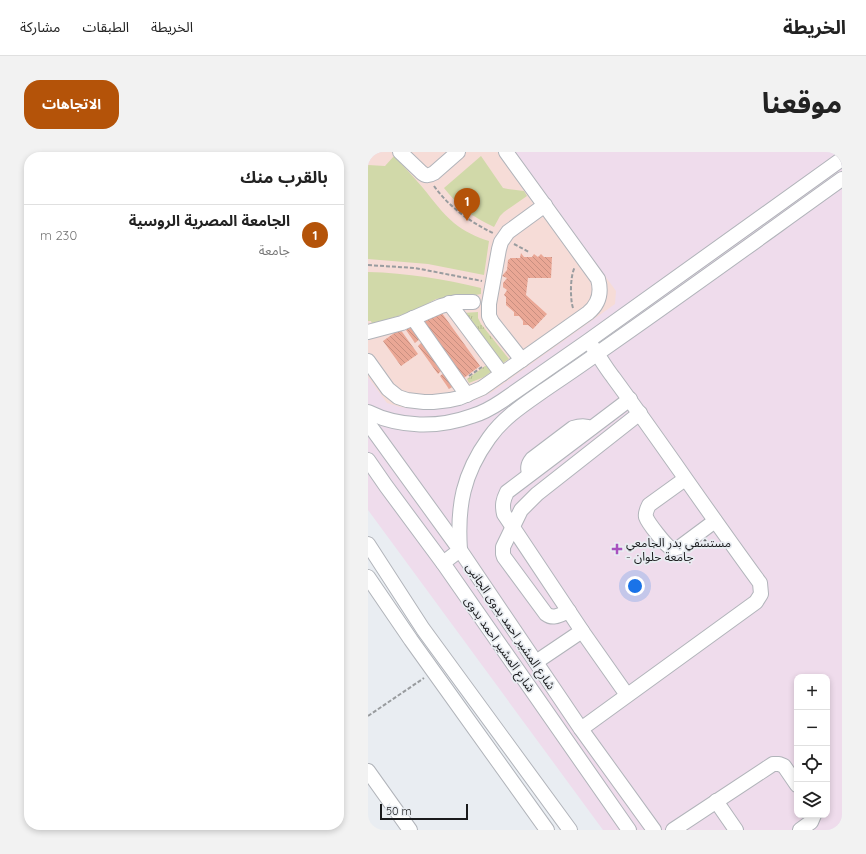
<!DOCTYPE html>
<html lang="ar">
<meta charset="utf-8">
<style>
:root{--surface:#fff;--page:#f2f2f2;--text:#222;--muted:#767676;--line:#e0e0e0;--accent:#b45309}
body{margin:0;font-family:Quicksand,"Noto Sans Arabic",sans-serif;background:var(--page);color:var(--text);direction:rtl}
.controls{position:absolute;right:12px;bottom:12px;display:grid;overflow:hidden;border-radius:8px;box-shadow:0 2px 6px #0003}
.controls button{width:36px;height:36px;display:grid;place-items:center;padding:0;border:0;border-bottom:1px solid var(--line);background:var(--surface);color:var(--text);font:20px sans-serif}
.scale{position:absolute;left:12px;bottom:10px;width:88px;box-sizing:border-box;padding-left:4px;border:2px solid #191a1c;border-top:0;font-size:11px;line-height:14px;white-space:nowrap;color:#191a1c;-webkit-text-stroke:3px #e9edf2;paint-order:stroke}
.you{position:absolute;left:267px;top:434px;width:14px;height:14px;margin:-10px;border:3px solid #fff;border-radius:50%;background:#1a73e8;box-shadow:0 0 0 6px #1a73e833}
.badge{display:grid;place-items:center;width:26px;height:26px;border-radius:50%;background:var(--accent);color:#fff;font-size:13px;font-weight:700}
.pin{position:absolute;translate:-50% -33px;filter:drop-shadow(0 1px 2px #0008)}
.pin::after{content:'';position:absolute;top:21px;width:14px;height:12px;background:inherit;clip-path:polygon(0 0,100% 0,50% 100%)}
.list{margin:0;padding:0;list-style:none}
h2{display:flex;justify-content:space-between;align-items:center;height:52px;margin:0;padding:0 16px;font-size:17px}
h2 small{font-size:13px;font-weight:400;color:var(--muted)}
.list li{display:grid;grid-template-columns:26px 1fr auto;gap:12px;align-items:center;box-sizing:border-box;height:60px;padding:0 16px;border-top:1px solid var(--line)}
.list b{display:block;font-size:15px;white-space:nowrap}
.list p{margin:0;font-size:13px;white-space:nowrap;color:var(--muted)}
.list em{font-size:13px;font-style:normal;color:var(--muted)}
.icon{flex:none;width:22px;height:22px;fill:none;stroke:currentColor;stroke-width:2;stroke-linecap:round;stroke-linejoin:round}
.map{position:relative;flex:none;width:474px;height:678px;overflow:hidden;direction:ltr;border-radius:16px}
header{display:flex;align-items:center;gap:24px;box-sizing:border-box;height:56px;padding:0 20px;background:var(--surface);border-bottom:1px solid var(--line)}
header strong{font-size:19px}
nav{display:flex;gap:22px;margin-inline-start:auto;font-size:14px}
.intro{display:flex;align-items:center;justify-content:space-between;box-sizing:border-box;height:96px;padding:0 24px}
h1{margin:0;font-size:28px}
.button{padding:10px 18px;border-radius:16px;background:var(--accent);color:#fff;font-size:14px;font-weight:700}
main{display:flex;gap:24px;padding:0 24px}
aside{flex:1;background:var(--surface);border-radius:16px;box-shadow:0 2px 6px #0003}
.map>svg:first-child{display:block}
.commercial{fill:#efdcec;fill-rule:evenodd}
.education{fill:#f6dcd7}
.grass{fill:url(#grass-tufts)}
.garden{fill:#d1d9a9}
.building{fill:url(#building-back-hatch)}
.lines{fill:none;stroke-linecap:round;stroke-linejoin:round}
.minor-casing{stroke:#b1b4ba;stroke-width:16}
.path{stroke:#999c9f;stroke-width:2;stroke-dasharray:4 2;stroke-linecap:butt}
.minor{stroke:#fff;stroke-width:14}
.poi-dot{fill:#a851bf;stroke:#e9edf2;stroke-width:1.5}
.labels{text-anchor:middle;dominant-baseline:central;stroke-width:3.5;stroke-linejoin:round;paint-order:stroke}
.poi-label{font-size:12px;fill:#191a1c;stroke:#e9edf2;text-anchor:start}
.street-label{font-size:12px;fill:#191a1c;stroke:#e9edf2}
</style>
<header>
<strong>الخريطة</strong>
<nav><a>الخريطة</a><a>الطبقات</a><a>مشاركة</a></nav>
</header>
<div class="intro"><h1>موقعنا</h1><a class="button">الاتجاهات</a></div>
<main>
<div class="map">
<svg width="474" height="678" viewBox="0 0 474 678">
<defs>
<pattern id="grass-tufts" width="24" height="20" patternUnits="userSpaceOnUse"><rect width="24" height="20" fill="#d1d9a9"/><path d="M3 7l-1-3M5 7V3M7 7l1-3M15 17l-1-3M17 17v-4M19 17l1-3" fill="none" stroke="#b3ba91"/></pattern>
<pattern id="building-back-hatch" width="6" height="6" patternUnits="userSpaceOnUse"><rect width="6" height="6" fill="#eaa795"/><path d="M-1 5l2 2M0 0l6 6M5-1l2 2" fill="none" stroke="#c88f80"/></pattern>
</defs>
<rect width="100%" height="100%" fill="#e9edf2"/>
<path class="commercial" d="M0 0H474V678H235L0 358ZM429 525H459V663H429Z"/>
<path class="education" d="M0 0H147L248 139 247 152 124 240 112 246 99 251 86 255 59 258 32 255 19 251 0 225Z"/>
<g class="grass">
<path d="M110 160V166L113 172 141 207 132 213 95 161Z"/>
<path d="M120 212 124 219 116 225 101 231 99 227Z"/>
</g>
<g class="garden">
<path d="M26 4C36 15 46 25 55 36 65 48 74 61 86 71 96 79 108 85 121 89L116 123 60 112 0 107V13L17 14Z"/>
<path d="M113 4 135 36 140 37 156 39 159 44 136 60 132 64 126 75C102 63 93 57 76 36Z"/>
<path d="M0 120C40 121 75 127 113 136V142L90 146H76L68 147 46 159 4 172 3 169H0Z"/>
</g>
<g class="building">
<path d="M153 101 156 105H164L166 102 170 105 173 102 176 105H184L183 126H160L158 143 179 162 165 177 160 173H155V169L151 164H146V160L138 153V145L136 143 139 138 135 135V131L139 126 134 124 139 118 140 108 143 106H152Z"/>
<path d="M71 157 112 214 96 226 55 169Z"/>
<path d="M43 174 52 187 47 191 38 178Z"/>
<path d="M32 177 50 202 33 214 15 189Z"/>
<path d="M54 190 74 218 70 222 50 194Z"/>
<path d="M76 221 86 234 81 237 72 224Z"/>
</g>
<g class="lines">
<g class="minor-casing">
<g id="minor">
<path d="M32 0 53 20C57 24 61 24 66 21L90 0"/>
<path d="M81 151 134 222"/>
<path d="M45 166 99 243"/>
<path d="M0 180 34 171 73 154 88 150H105"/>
<path d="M154 208 124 170 121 164V152L131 97 133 90 140 80 177 53"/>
<path d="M0 209 20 237 30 245 39 248 56 250H65L82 248 91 246 114 236 220 161C231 152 234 141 230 127L138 0"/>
<path d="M0 260C32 276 71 276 104 264 115 261 125 255 134 249L220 189 474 7"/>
<path d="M0 271 92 398 213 577 286 678"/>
<path d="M0 308 18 334 75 411 261 678"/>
<path d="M162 322C159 317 160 312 164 307L205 276C211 274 217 273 223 276"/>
<path d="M317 327 281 353C279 357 277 361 278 365 280 371 298 394 303 396 306 397 309 396 312 395L347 369"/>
<path d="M0 392 55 477 202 678"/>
<path d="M75 411 92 398C89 354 95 322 121 286 135 266 155 253 175 239 194 226 212 214 230 201 312 144 393 85 474 27"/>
<path d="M0 425 43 488 179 678"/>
<path d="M201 459C193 462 186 468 178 462L136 405 135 402V395L153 358 169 342 272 261"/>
<path d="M214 479 259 543"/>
<path d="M168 510 214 479 136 362C134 353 135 348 139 340L262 247"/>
<path d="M213 577 388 450 393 442 392 431C342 363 295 293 245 225 237 215 231 204 224 194"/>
<path d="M0 619 42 678"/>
<path d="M348 649 368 678"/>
<path d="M305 678 405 612H411L416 614 429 633"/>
<path d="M432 678 443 670 446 663"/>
</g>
</g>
<g class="path">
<path d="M66 34C81 55 102 70 125 81"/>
<path d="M146 92 161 100"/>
<path d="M0 113 47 116 114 129"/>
<path d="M205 156C202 147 202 123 207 115"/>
<path d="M101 224 114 215"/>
<path d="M0 564 56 526"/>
</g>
<use href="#minor" class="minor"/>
</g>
<path class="poi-dot" d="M247 391h4v4h4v4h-4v4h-4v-4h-4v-4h4z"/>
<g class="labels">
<g class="poi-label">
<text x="258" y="390">مستشفي بدر الجامعي<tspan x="258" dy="14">- جامعة حلوان</tspan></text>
</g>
<g class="street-label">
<text transform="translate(143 474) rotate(56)">شارع المشير احمد بدوى الجانبى</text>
<text transform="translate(132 492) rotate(55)">شارع المشير احمد بدوى</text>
</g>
</g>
</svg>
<div class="controls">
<button>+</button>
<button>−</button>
<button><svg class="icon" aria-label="locate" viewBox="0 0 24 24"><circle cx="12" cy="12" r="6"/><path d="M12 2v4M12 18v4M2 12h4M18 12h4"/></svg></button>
<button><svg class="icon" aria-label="layers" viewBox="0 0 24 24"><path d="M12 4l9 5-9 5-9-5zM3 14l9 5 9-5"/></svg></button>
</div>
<div class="scale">50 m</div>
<div class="you"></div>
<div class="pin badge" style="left:99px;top:69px">1</div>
</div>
<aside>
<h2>بالقرب منك<small></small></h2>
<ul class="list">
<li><span class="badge">1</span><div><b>الجامعة المصرية الروسية</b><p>جامعة</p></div><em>230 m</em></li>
</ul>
</aside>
</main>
